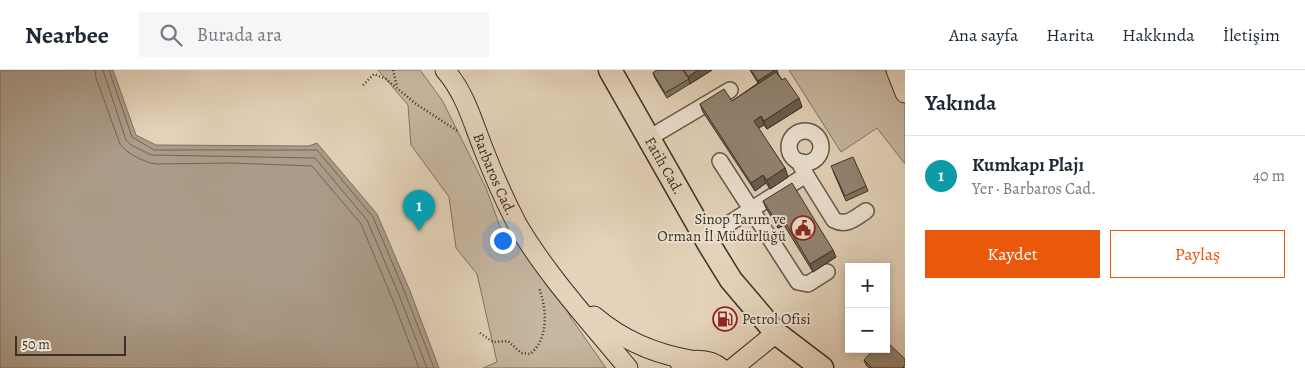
<!DOCTYPE html>
<html lang="tr">
<meta charset="utf-8">
<style>
:root{--surface:#fff;--page:#f6f6f7;--text:#1f2937;--muted:#747a83;--line:#e0e1e3;--accent:#ea580c}
body{margin:0;font-family:Alegreya,serif;background:var(--page);color:var(--text)}
.controls{position:absolute;right:15px;bottom:15px;display:grid;overflow:hidden;border-radius:0px;box-shadow:0 2px 8px #0003}
.controls button{width:45px;height:45px;display:grid;place-items:center;padding:0;border:0;border-bottom:1px solid var(--line);background:var(--surface);color:var(--text);font:25px sans-serif}
.scale{position:absolute;left:15px;bottom:12px;width:111px;box-sizing:border-box;padding-left:5px;border:2px solid #3b2f26;border-top:0;font-size:14px;line-height:18px;white-space:nowrap;color:#3b2f26;-webkit-text-stroke:4px #ede2d2;paint-order:stroke}
.you{position:absolute;left:502px;top:170px;width:18px;height:18px;margin:-12px;border:4px solid #fff;border-radius:50%;background:#1a73e8;box-shadow:0 0 0 8px #1a73e833}
.badge{display:grid;place-items:center;width:32px;height:32px;border-radius:50%;background:var(--accent);color:#fff;font-size:16px;font-weight:700}
.pin{position:absolute;translate:-50% -41px;filter:drop-shadow(0 1px 2px #0008)}
.pin::after{content:'';position:absolute;top:26px;width:18px;height:15px;background:inherit;clip-path:polygon(0 0,100% 0,50% 100%)}
.list{margin:0;padding:0;list-style:none}
h2{display:flex;justify-content:space-between;align-items:center;height:65px;margin:0;padding:0 20px;font-size:21px}
h2 small{font-size:16px;font-weight:400;color:var(--muted)}
.list li{display:grid;grid-template-columns:32px 1fr auto;gap:15px;align-items:center;box-sizing:border-box;height:80px;padding:0 20px;border-top:1px solid var(--line)}
.list b{display:block;font-size:19px;white-space:nowrap}
.list p{margin:0;font-size:16px;white-space:nowrap;color:var(--muted)}
.list em{font-size:16px;font-style:normal;color:var(--muted)}
.actions{display:flex;gap:10px;padding:15px 20px}
.actions a{flex:1;padding:11px 0;border:1px solid var(--accent);border-radius:0px;text-align:center;font-size:18px;color:var(--accent)}
.actions .main{background:var(--accent);color:#fff}
.icon{flex:none;width:28px;height:28px;fill:none;stroke:currentColor;stroke-width:2;stroke-linecap:round;stroke-linejoin:round}
.map{position:relative;flex:none;width:905px;height:298px;overflow:hidden}
header{display:flex;align-items:center;gap:30px;box-sizing:border-box;height:70px;padding:0 25px;background:var(--surface);border-bottom:1px solid var(--line)}
header strong{font-size:24px}
nav{display:flex;gap:28px;margin-inline-start:auto;font-size:18px}
.search{width:350px;height:45px;background:var(--page);display:flex;align-items:center;gap:12px;box-sizing:border-box;padding:0 18px;border-radius:0px;color:var(--muted);font-size:19px}
main{display:flex}
aside{flex:1;background:var(--surface)}
.map>svg:first-child{display:block}
.green{fill:#c7b7a1;stroke:#817364}
.water{fill:#ab9b88;stroke:#7e7061}
.lines{fill:none;stroke-linecap:round;stroke-linejoin:round}
.shore{stroke:#736557;stroke-width:1}
.minor-casing{stroke:#65584b;stroke-width:18}
.major-casing{stroke:#3b2f26;stroke-width:21}
.highway-casing{stroke:#3b2f26;stroke-width:25}
.path{stroke:#3b2f26;stroke-width:2.5;stroke-dasharray:1 2.5;stroke-linecap:butt}
.minor{stroke:#ede2d2;stroke-width:15}
.major{stroke:#e4d3ba;stroke-width:19}
.highway{stroke:#e4d3ba;stroke-width:22}
.wall{fill:#7e7263;stroke:#3b2f26}
.shaded-wall{fill:#675c50;stroke:#3b2f26}
.building{fill:#938473;stroke:#3b2f26}
.labels{text-anchor:middle;dominant-baseline:central;stroke-width:4;stroke-linejoin:round;paint-order:stroke}
.street-label{font-size:15px;fill:#3b2f26;stroke:#ede2d2}
.poi-label{font-size:15px;fill:#3b2f26;stroke:#ede2d2;text-anchor:end}
</style>
<header>
<strong>Nearbee</strong>
<div class="search"><svg class="icon" aria-label="search" viewBox="0 0 24 24"><circle cx="10" cy="10" r="6"/><path d="M15 15l6 6"/></svg>Burada ara</div>
<nav><a>Ana sayfa</a><a>Harita</a><a>Hakkında</a><a>İletişim</a></nav>
</header>
<main>
<div class="map">
<svg width="905" height="298" viewBox="0 0 905 298">
<rect width="100%" height="100%" fill="#e4d3ba"/>
<filter id="stains"><feTurbulence type="fractalNoise" baseFrequency=".004" numOctaves="4"/><feColorMatrix values="0 0 0 0 .2 0 0 0 0 .09 0 0 0 0 .02 0 0 0 .5 -.17"/></filter>
<radialGradient id="worn" r=".72"><stop offset=".6" stop-color="#630" stop-opacity="0"/><stop offset="1" stop-color="#630" stop-opacity=".3"/></radialGradient>
<g class="green">
<path d="M378 0H420L442 30 486 118 502 162 543 193 571 248 606 298H483L497 292 477 204 456 178 449 127 411 75 408 35Z"/>
<path d="M789 0H896L905 23V94L877 58 841 82Z"/>
</g>
<path class="water" d="M0 0H113L136 65 156 75 309 76 317 73 377 144 410 221 439 298H0Z"/>
<g class="lines">
<g class="shore">
<path d="M95 0 96 8 120 74C127 84 144 92 156 94L231 93 312 96 361 154 392 228 419 298"/>
<path d="M103 0 126 70 131 75 151 85 315 88 367 150 399 225 427 298"/>
<path d="M109 0 132 67 154 80H317L373 147 405 223 434 298"/>
</g>
<g class="minor-casing">
<g id="minor">
<circle cx="805" cy="77" r="16"/>
<path d="M649 68 730 20"/>
<path d="M720 91 798 212 808 214 827 202"/>
<path d="M806 105 834 150C847 157 856 147 866 141"/>
<path d="M706 168 806 105 801 96 802 92"/>
</g>
</g>
<g class="major-casing">
<g id="major">
<path id="s1" d="M445 0C465 23 472 50 483 78 493 104 504 129 517 154 546 204 591 253 628 298"/>
<path d="M896 0 905 23"/>
<path d="M594 246C622 270 655 284 691 290"/>
<path d="M680 293C694 289 709 288 721 298"/>
<path d="M733 298 776 263"/>
</g>
</g>
<g class="highway-casing">
<g id="highway">
<path id="s2" d="M610 0 710 176 731 210 776 263 822 298"/>
</g>
</g>
<g class="path">
<path d="M393 0 397 17"/>
<path d="M363 15 374 4 386 9 416 34 459 62"/>
<path d="M480 263 493 272 508 271 521 283 530 284C549 269 547 239 539 218"/>
</g>
<use href="#minor" class="minor"/>
<use href="#major" class="major"/>
<use href="#highway" class="highway"/>
</g>
<g class="wall">
<path d="M657 0H712L667 28 655 8 653 3Z"/>
<path d="M750 0H777L778 4 802 37 767 59 764 55 758 58 785 98 788 107 770 119 766 113 755 121 703 42 700 34 732 31 758 13Z"/>
<path d="M833 101 866 116 868 121 846 131Z"/>
<path d="M763 131 836 187 813 202 784 155 778 158 766 138Z"/>
<path d="M864 290 905 298H869L866 295Z"/>
</g>
<g class="shaded-wall">
<path d="M698 0H712L690 14 688 7Z"/>
<path d="M775 0H777L778 4 760 16 758 11Z"/>
<path d="M799 28 802 37 767 59 764 51Z"/>
<path d="M761 46 764 55 757 59 754 51Z"/>
<path d="M785 98 788 107 770 119 767 110Z"/>
<path d="M763 105 766 113 755 121 751 113Z"/>
<path d="M782 147 784 155 778 158 776 151Z"/>
<path d="M833 180 836 187 813 202 810 194Z"/>
</g>
<g class="building">
<path d="M657 0H683L689 9 665 23 653 3Z"/>
<path d="M684 0H698L688 7Z"/>
<path d="M751 0H775L758 11Z"/>
<path d="M776 2 782 10 785 8 799 28 764 51 761 46 754 51 785 98 767 110 763 105 751 113 700 34 724 19 732 31Z"/>
<path d="M853 87 866 116 845 126 831 96Z"/>
<path d="M792 113 833 180 810 194 782 147 776 151 763 131Z"/>
<path d="M886 271 905 289V295L902 298H872L864 290 874 279H886Z"/>
</g>
<defs>
<g id="civic-ring" transform="scale(1.25)"><circle r="9.5" fill="#ede2d2" stroke="#8f2418" stroke-width="1.5"/><path d="M-.6-6.5H3V-4.5H.6V-3L4-1V1h2V6H-6V1h2V-1L-.6-3ZM-1.2 2.5V6h2.4V2.5Z" fill="#8f2418"/></g>
<g id="fuel-ring" transform="scale(1.25)"><circle r="9.5" fill="#ede2d2" stroke="#8f2418" stroke-width="1.5"/><path d="M-5.5-6h7V0h2V4h1.3V-2.5L3-4.5l.8-.8L6-3V5H2.5V1h-1V6h-7ZM-4.2-4.7v3.2H.2V-4.7Z" fill="#8f2418"/></g>
</defs>
<g fill-rule="evenodd">
<use href="#civic-ring" x="803" y="158"/>
<use href="#fuel-ring" x="725" y="249"/>
</g>
<g class="labels">
<g class="street-label">
<text stroke="none"><textPath href="#s2" startOffset="110">Fatih Cad.</textPath></text>
<text stroke="none"><textPath href="#s1" startOffset="116">Barbaros Cad.</textPath></text>
</g>
<g class="poi-label">
<text x="786" y="149">Sinop Tarım ve<tspan x="786" dy="17">Orman İl Müdürlüğü</tspan></text>
<text x="742" y="249" text-anchor="start">Petrol Ofisi</text>
</g>
</g>
<rect width="100%" height="100%" filter="url(#stains)"/>
<rect width="100%" height="100%" fill="url(#worn)"/>
</svg>
<div class="controls">
<button>+</button>
<button>−</button>
</div>
<div class="scale">50 m</div>
<div class="you"></div>
<div class="pin badge" style="left:419px;top:161px;background:#0f9aa8">1</div>
</div>
<aside>
<h2>Yakında<small></small></h2>
<ul class="list">
<li><span class="badge" style="background:#0f9aa8">1</span><div><b>Kumkapı Plajı</b><p>Yer · Barbaros Cad.</p></div><em>40 m</em></li>
</ul>
<div class="actions"><a class="main">Kaydet</a><a>Paylaş</a></div>
</aside>
</main>
